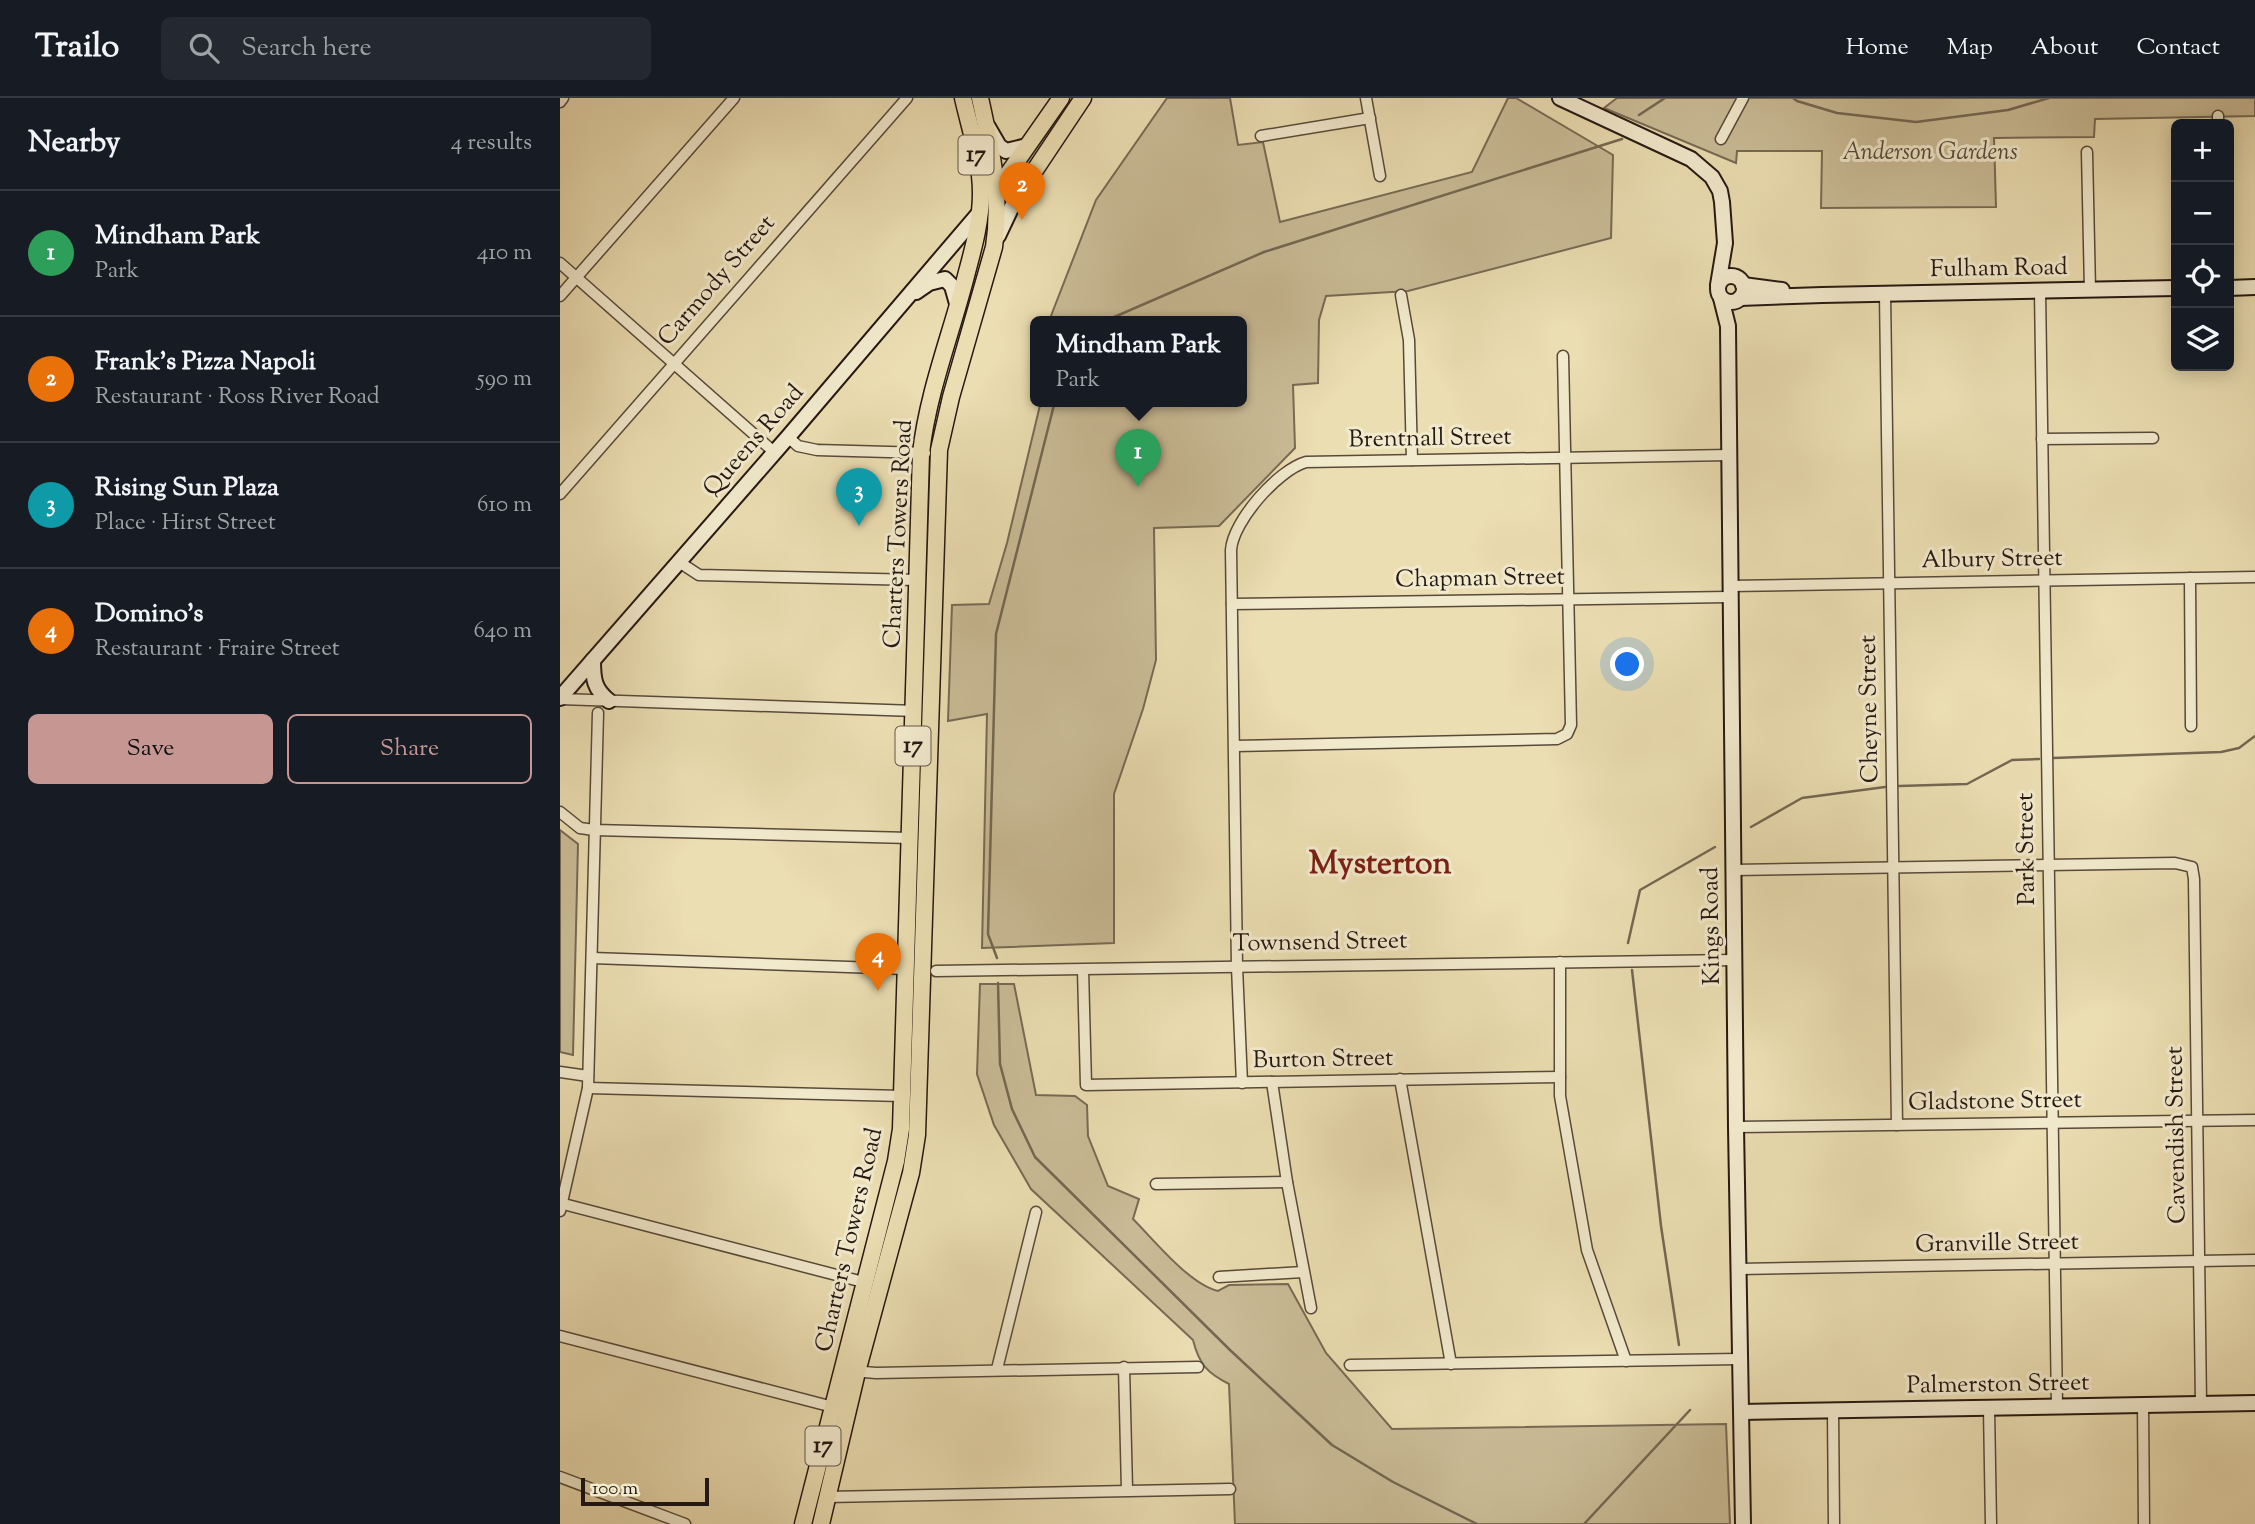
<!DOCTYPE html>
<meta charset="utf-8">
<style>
:root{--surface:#171b24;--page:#242831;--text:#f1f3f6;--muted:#9ea1a6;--line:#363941;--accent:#c59692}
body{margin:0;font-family:"Sorts Mill Goudy",serif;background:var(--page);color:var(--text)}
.controls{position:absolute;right:21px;top:21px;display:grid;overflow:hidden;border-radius:10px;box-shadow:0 4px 18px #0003}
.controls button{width:63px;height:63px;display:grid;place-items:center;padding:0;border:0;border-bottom:2px solid var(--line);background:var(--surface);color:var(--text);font:35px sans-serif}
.scale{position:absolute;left:21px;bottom:18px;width:128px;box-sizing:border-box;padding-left:7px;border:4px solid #261812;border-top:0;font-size:19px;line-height:24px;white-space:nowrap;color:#261812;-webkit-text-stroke:5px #f2eacd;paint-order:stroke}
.you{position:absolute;left:1068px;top:567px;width:24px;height:24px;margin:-18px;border:5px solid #fff;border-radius:50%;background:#1a73e8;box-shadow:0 0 0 10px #1a73e833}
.badge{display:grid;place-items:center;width:46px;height:46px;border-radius:50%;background:var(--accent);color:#fff;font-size:23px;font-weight:700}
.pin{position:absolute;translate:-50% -58px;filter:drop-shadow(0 2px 4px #0008)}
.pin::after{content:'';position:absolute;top:37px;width:24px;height:21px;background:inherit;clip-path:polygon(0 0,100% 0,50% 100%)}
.popup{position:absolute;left:470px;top:218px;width:217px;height:91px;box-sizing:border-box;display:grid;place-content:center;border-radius:10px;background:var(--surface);filter:drop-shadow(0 2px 5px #0005);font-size:23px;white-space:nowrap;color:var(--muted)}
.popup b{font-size:26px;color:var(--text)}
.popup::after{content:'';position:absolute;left:50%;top:100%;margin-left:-14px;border:14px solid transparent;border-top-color:var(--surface)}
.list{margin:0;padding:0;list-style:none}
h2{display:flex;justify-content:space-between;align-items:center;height:91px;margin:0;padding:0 28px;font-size:30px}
h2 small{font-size:23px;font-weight:400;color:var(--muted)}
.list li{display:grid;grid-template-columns:46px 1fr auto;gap:21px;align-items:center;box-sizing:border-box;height:126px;padding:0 28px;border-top:2px solid var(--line)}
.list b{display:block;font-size:26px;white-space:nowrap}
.list p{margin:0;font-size:23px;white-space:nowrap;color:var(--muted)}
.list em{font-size:23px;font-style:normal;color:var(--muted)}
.actions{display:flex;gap:14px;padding:21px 28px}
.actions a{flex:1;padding:16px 0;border:2px solid var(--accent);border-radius:10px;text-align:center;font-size:24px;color:var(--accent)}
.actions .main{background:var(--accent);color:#111}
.icon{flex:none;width:38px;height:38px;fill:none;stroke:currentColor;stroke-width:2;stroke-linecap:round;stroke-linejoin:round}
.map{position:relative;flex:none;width:1695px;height:1426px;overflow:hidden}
header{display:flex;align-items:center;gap:42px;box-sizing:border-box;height:98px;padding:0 35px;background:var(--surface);border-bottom:2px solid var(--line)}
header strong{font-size:33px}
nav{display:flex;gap:38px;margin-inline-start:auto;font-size:24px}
.search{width:490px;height:63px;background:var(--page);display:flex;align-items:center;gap:18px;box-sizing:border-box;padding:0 24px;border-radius:10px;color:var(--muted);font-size:26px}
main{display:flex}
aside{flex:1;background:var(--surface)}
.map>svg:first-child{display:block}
.green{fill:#cabc97;stroke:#786a54;stroke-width:2}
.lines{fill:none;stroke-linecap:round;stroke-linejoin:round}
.stream{stroke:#746752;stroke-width:2.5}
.street-casing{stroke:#574a3a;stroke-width:13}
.secondary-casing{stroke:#261812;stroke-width:18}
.primary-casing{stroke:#261812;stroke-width:19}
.street{stroke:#f2eacd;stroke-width:10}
.secondary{stroke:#f2eacd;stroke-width:14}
.primary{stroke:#ebdeb2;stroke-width:16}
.labels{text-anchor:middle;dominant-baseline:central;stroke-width:6;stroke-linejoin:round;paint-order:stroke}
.shield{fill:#f2eacd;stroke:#63574a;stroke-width:2}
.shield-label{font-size:23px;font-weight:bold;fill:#261812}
.park-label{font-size:24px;font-style:italic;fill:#57493a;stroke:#f2eacd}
.street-label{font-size:24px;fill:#261812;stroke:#f2eacd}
.district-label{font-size:32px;font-weight:bold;fill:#7a1f14;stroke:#f2eacd}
</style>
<header>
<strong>Trailo</strong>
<div class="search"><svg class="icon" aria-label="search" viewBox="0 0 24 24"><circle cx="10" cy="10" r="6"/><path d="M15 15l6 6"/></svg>Search here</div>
<nav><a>Home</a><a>Map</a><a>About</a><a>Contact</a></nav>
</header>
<main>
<aside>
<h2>Nearby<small>4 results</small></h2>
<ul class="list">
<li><span class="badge" style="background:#2e9e5b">1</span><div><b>Mindham Park</b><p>Park</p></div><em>410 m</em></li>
<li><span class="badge" style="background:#e8710a">2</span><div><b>Frank's Pizza Napoli</b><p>Restaurant · Ross River Road</p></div><em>590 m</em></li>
<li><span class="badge" style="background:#0f9aa8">3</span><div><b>Rising Sun Plaza</b><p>Place · Hirst Street</p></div><em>610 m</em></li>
<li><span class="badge" style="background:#e8710a">4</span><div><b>Domino's</b><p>Restaurant · Fraire Street</p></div><em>640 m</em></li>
</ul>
<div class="actions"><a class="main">Save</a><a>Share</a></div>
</aside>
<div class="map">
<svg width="1695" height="1426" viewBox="0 0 1695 1426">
<rect width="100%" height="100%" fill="#ebdeb2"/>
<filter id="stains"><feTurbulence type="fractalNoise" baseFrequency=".00286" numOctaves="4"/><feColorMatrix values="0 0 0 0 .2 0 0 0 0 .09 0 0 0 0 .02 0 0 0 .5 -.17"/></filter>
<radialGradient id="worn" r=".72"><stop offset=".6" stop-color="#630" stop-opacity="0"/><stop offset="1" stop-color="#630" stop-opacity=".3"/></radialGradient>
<g class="green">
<path d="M607 0H670L678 47 703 44 720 124 912 74 948 0H956L1053 57 1051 140 848 193 766 198 759 222 758 285 733 287 735 350 659 428 594 430 596 562 583 611 554 696V845L422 850 427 616 388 623 392 507 429 506 447 445 481 303H681V223H489L536 102Z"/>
<path d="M1057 0H1695V18L1535 21 1534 39 1434 40 1436 109 1261 110 1262 53H1177L1176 65 1044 10Z"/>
<path d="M0 732 18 746 13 957 0 954Z"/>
<path d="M420 886H454L476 997 515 998 527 1007 528 1038 548 1088 579 1101 573 1121C594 1142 629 1186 658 1193L669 1187 728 1186 766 1255 832 1331 1166 1326 1170 1426H675L669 1286C647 1275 639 1266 633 1242L471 1091 434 1027 417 976Z"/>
</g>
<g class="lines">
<g class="stream">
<path d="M1233 0 1237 3 1277 15 1356 24 1448 12 1489 0"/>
<path d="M1079 17 1105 0"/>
<path d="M545 223 704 154 1062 41"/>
<path d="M1493 660 1661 654 1679 650 1695 638"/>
<path d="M1339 688 1407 686 1452 662 1479 661"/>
<path d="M1191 729 1242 700 1325 689"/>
<path d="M1068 845 1080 792 1155 749"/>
<path d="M437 860 428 836 436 536 495 303"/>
<path d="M1072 872 1101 1128 1119 1247"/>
<path d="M438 885 440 966 452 1011 475 1059 670 1252 772 1347 833 1384 917 1426"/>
<path d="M1024 1426 1130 1312"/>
</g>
<g class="street-casing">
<g id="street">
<path d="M806 0 820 78"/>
<path d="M0 4 3 0"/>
<path d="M1658 18V26"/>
<path d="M701 38 810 20"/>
<path d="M1161 41 1183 0"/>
<path d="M1527 54 1530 192"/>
<path d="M0 165 214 354"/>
<path d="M1480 193 1497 1309"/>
<path d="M1325 196 1337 1027"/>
<path d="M841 197 849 242 852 362"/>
<path d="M0 198 174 0"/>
<path d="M228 339 238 348 257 352 365 355"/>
<path d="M1482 341 1593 340"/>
<path d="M0 396 347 0"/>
<path d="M119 464 139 477 359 482"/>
<path d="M1630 480 1631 628"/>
<path d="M1169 488 1695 479"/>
<path d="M672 506 1169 499"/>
<path d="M0 601 356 613"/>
<path d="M675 648 997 641 1007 636 1011 627 1003 258"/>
<path d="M0 714 20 730 34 732 350 740"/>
<path d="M1174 772 1615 765 1632 769 1634 781 1641 1306"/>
<path d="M32 860 346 871"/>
<path d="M1000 864V998L1027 1152 1066 1263"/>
<path d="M523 872 526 987 1000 979"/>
<path d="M376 873 1175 862"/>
<path d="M0 974 28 978"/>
<path d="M840 981 891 1266"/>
<path d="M712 984 727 1084 751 1210"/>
<path d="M682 985 677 869 671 452C673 423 718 372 746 364L1170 357"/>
<path d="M28 990 342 998"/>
<path d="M1176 1029 1695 1022"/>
<path d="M596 1086 727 1084"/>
<path d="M0 1105 307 1185"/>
<path d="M0 1113 28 990 38 615"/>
<path d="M1179 1171 1695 1162"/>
<path d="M659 1179 743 1174"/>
<path d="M0 1238 273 1309"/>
<path d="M790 1267 1179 1261"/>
<path d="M564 1269 567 1392"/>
<path d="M437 1271 476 1114"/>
<path d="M292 1273 316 1275 638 1269"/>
<path d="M1583 1307 1584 1426"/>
<path d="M1429 1310 1431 1426"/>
<path d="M1273 1312 1274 1426"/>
<path d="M0 1379 125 1426"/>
<path d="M267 1399 670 1391"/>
</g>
</g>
<g class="secondary-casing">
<g id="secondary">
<path d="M1000 0 1131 61 1152 79 1160 93 1162 104 1165 145 1158 187"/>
<path d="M428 29 439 48 446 53 467 48"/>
<path d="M438 138 455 102"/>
<circle cx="1171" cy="191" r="13"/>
<path d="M1183 187 1222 192"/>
<path d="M1669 190 1695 189"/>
<path d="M356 194 369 185 385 181 392 188 398 209"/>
<path d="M1161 200 1168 228 1176 1029 1183 1426"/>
<path d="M1180 200 1262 197 1616 190"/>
<path d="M33 562C33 581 34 591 49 603"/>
<path d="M0 600 228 339 420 114"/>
<path d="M1182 1314 1695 1305"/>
</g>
</g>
<g class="primary-casing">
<g id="primary">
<path d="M436 93 501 0"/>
<path d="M455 102 523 0"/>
<path d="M243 1426 336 1063 341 1031 361 355C368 293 392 234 407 174 414 148 421 122 421 95 421 63 410 31 403 0"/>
<path d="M261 1426 297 1274 351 1075 357 1037 379 352 391 299 434 149C442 98 431 50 420 0"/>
</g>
</g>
<use href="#street" class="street"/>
<use href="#secondary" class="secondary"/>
<use href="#primary" class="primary"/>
</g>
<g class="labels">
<g class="shield">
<rect x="398.5" y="37.5" width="35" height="39" rx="5"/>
<rect x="335.5" y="628.5" width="35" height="39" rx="5"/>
<rect x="245.5" y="1328.5" width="35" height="39" rx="5"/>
</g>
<g class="shield-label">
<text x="416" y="57">17</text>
<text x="353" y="648">17</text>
<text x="263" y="1348">17</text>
</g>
<g class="park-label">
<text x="1370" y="55">Anderson Gardens</text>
</g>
<g class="street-label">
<text transform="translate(1439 171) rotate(-1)">Fulham Road</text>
<text transform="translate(157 183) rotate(-49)">Carmody Street</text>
<text transform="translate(870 341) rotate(-1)">Brentnall Street</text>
<text transform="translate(194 343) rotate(-49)">Queens Road</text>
<text transform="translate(339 436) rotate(-87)">Charters Towers Road</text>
<text transform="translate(1432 462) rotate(-1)">Albury Street</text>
<text transform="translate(920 481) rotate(-1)">Chapman Street</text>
<text transform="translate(1310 611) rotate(-91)">Cheyne Street</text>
<text transform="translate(1467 751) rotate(-91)">Park Street</text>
<text transform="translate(1152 828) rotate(-91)">Kings Road</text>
<text transform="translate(760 845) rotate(-1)">Townsend Street</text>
<text transform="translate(763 962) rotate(-1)">Burton Street</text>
<text transform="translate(1435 1004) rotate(-1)">Gladstone Street</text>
<text transform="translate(1617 1037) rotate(-91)">Cavendish Street</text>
<text transform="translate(290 1142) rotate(-77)">Charters Towers Road</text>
<text transform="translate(1437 1146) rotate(-1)">Granville Street</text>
<text transform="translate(1438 1287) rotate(-1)">Palmerston Street</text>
</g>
<g class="district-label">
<text x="820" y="767">Mysterton</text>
</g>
</g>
<rect width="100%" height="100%" filter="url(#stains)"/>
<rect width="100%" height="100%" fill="url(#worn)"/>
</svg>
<div class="controls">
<button>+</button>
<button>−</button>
<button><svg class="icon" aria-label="locate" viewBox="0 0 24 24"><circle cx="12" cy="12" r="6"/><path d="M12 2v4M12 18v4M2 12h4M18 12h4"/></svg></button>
<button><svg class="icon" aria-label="layers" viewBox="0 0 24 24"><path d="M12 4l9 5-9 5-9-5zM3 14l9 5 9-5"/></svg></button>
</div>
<div class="scale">100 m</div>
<div class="you"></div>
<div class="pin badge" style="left:578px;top:389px;background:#2e9e5b">1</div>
<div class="popup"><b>Mindham Park</b>Park</div>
<div class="pin badge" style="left:462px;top:122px;background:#e8710a">2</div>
<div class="pin badge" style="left:299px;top:428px;background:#0f9aa8">3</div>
<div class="pin badge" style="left:318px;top:893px;background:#e8710a">4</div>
</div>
</main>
